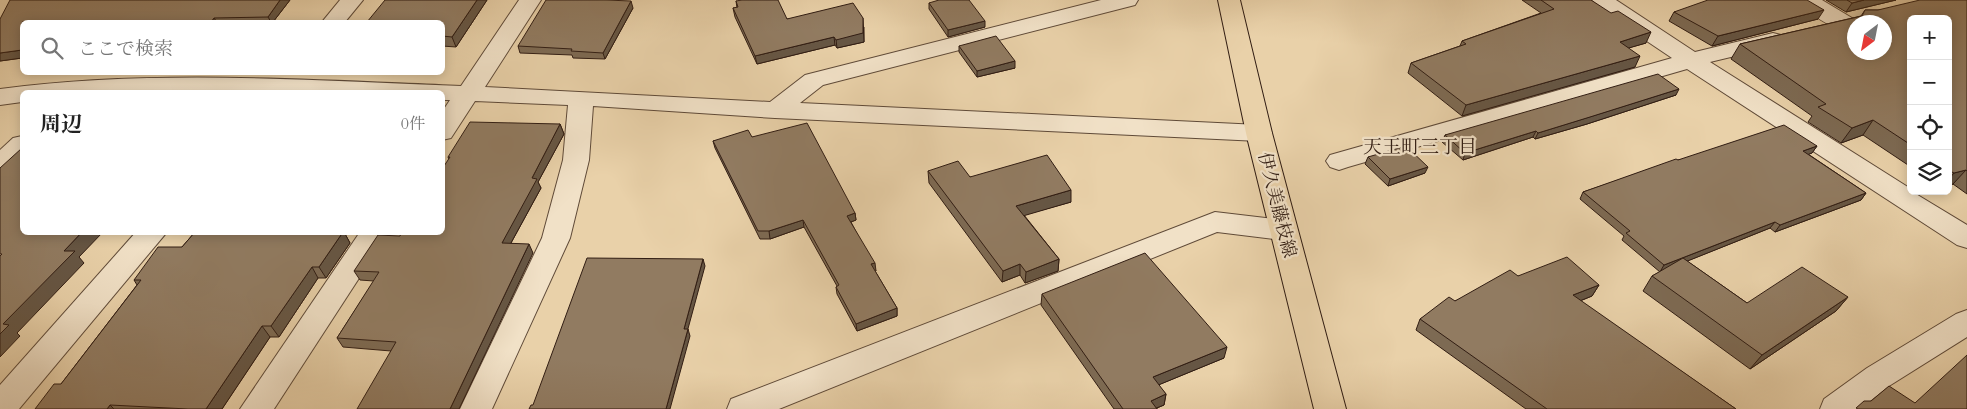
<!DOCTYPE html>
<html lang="ja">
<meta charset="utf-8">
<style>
:root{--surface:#fff;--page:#f6f6f6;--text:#222;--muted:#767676;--line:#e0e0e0}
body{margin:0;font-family:Cardo,"Noto Serif JP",serif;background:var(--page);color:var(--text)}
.controls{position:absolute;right:15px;top:15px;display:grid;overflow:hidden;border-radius:8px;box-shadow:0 2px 12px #0003}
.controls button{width:45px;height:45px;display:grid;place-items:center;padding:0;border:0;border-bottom:1px solid var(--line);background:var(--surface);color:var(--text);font:25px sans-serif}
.compass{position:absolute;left:1847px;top:15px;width:45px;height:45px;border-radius:50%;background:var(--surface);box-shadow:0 2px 12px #0003;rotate:212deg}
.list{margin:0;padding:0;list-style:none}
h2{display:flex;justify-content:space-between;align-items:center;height:65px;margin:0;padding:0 20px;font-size:21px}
h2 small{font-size:16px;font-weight:400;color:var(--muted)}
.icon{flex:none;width:28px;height:28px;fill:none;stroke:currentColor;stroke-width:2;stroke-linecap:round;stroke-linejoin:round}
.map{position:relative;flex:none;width:1967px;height:409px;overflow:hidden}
.search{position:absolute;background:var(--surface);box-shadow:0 2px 12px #0003;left:20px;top:20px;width:425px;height:55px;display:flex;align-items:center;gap:12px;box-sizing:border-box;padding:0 18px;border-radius:8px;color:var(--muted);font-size:19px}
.panel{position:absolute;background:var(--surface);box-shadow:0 2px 12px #0003;left:20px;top:90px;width:425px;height:145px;border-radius:8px}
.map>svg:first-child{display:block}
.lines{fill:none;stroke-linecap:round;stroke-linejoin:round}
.minor-casing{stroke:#5f4a38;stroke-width:2}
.major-casing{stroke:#311d13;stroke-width:2}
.minor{fill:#f1e1c7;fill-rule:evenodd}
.major{fill:#e9d1a9;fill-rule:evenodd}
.wall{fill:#7d6a53;stroke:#311d13}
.shaded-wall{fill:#665644;stroke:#311d13}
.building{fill:#917b61;stroke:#311d13;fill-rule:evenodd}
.labels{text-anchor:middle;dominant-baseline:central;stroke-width:4.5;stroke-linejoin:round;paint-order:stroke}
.street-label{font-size:18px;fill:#311d13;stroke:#f1e1c7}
.neighbourhood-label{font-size:19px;fill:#311d13;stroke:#f1e1c7}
</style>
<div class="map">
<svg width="1967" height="409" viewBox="0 0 1967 409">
<rect width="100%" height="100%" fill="#e9d1a9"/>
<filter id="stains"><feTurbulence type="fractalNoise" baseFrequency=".004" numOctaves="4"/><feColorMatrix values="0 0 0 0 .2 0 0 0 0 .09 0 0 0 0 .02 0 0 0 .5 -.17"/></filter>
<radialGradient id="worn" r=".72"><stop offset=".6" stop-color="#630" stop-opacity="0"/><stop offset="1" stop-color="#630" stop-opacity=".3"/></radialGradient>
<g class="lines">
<g class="minor-casing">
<g id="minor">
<path d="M340 0H363L345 22H322Z"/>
<path d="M519 0H541L485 87 770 102 805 75 1101 0H1138L1135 5 823 85 800 103 1259 125 1268 127 1272 133 1268 139 1259 141 775 118 593 106 589 160 570 238 492 409H460L542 238 563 160 568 105 475 101 451 138 442 140V112L450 100H442V92H22V102L0 105V89C151 69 308 80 461 86Z"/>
<path d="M1590 0H1616L1695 52 1773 33 1781 35 1785 40 1781 45 1710 62 1911 189V191L1967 225V248L1957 245 1687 69 1348 167 1339 170 1330 167 1326 161 1330 155 1672 58 1593 5Z"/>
<path d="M1795 0H1822L1852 18 1854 24 1852 28C1833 33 1814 14 1798 5Z"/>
<path d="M22 136V158L9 171 0 174V150L13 138Z"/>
<path d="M1215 212 1283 220 1293 223 1297 230 1293 237 1283 240 1217 232 779 409H727L731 399Z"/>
<path d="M136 232H167L19 409H0V385Z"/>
<path d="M360 232H389L274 409H240Z"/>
<path d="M1967 310V337L1889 386 1860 409H1820L1824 399 1867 368 1956 314Z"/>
</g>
</g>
<g class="major-casing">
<path id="major" d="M1218 0H1240L1272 133 1346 409H1314L1246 133Z"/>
</g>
<use href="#minor" class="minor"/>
<use href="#major" class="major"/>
</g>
<g class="wall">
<path d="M290 0 273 22H22V58L0 61V19Z"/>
<path d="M385 0H487L456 47 442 46V22Z"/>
<path d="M1522 0H1591L1646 43 1628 48 1635 67 1462 116 1408 73 1411 63 1460 46 1462 41 1541 13Z"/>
<path d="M1826 0H1896L1846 12Z"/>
<path d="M1967 0V194L1953 184 1948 186V19H1911V167L1863 135 1841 143 1808 122 1812 116 1731 59 1740 44 1861 16 1865 10H1878Z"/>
<path d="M736 1 787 19 864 27V42L837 48 835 45 757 64 735 17 733 8H737Z"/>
<path d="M929 3 985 27 948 37 929 9Z"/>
<path d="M633 8 605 59 573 58 572 55 520 53 518 46Z"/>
<path d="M1674 12 1818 19 1712 46 1669 21Z"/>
<path d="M959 46 1015 68 977 77 959 52Z"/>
<path d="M1676 95 1587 124 1535 139 1533 137 1463 160 1442 142 1445 135Z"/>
<path d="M560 124 564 134 538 182 541 188 511 243 533 253 391 351 343 347 337 338 374 281 360 280 354 271 400 236 449 160 448 157Z"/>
<path d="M752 137 855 213 856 220 851 222 876 271H875L897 308V316L857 331 837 294 836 287 837 286 804 227 770 239H760L715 148 713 141Z"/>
<path d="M1817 146 1812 153 1808 154 1866 193 1861 200 1775 232 1770 228 1687 261 1747 303 1848 297 1836 311 1750 369 1643 291 1652 276 1660 272 1622 240 1624 236 1580 199 1583 192 1678 160Z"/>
<path d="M1368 157 1425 173 1388 186 1365 164Z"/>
<path d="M928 171 970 177 1071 202 1024 215 1059 259 1058 271 1025 283 1020 275 1002 282 929 183Z"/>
<path d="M195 232H344L350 243 326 278H318L279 337H270L222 409H35L61 384 137 285 134 280 182 247Z"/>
<path d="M1518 276 1599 285 1592 296 1580 301 1736 409H1526L1416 330 1420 319 1455 301Z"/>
<path d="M1042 294 1224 358 1158 385 1166 394 1164 405 1157 408V409H1114L1041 305Z"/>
</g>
<g class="shaded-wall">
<path d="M280 0H290L273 22H271L268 17Z"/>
<path d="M477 0H487L456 47 452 37Z"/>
<path d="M1864 0H1896L1846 12 1852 3Z"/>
<path d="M631 1 633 8 605 59 603 53Z"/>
<path d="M1824 10 1818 19 1712 46 1718 36Z"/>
<path d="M214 18 217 22H211Z"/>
<path d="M863 18 864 42 837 48 836 40Z"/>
<path d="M985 21V27L948 37V30Z"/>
<path d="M1651 32 1646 43 1615 52 1620 42Z"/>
<path d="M834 37 835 45 757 64 755 56Z"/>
<path d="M22 50V58L0 61V53Z"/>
<path d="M1640 56 1635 67 1462 116 1466 105Z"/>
<path d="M1015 61V68L977 77V71Z"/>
<path d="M1679 89 1676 95 1587 124 1535 139 1538 133Z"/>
<path d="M1873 120 1863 135 1841 143 1852 128Z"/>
<path d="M560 124 564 134 538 182 541 188 506 252 502 243 532 178Z"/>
<path d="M1536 131 1533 137 1463 160 1465 153Z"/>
<path d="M1817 146 1812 153 1799 158 1803 151Z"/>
<path d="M1428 167 1425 173 1388 186 1390 179Z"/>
<path d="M1966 170 1953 184 1948 186V180L1954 173Z"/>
<path d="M1071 190V202L1016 218V206Z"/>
<path d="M1866 193 1861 200 1775 232 1780 225Z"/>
<path d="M855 213 856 220 848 223 847 216Z"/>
<path d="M803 220 804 227 770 239 769 231Z"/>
<path d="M1775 222 1770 228 1660 272 1664 265Z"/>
<path d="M82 232H103L79 257 84 263 17 333 20 336 0 357V334L3 324 64 251Z"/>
<path d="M343 232H344L350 243 326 278 319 267Z"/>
<path d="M529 244 533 253 459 409H450Z"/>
<path d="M703 259 705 266 686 336 684 329Z"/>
<path d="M1059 259 1058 271 1025 283 1026 272Z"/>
<path d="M875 263 876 271 872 272 871 264Z"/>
<path d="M1020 264V275L1002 282 1003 271Z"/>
<path d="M312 267 318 278 279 337 271 326Z"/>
<path d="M1599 285 1592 296 1567 306 1573 295Z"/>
<path d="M1848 297 1836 311 1750 369 1762 355Z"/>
<path d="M897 308V316L857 331 856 324Z"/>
<path d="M262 326 270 337 222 409H206Z"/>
<path d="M688 329 690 336 670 409H666Z"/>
<path d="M1227 347 1224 358 1151 388 1153 377Z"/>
<path d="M1166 394 1164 405 1154 409 1151 401Z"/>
<path d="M110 405 114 409H107Z"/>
</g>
<g class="building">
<path d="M10 0H280L268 17 214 18 211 22H22V50L0 53V19Z"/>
<path d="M385 0H477L452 37 442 36V22H367Z"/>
<path d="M546 0H606L631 1 603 53 571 51 572 49 518 46Z"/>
<path d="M742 0H778L787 19 853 3 863 18V33L836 40 834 37 755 56 733 8 738 7 736 1Z"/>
<path d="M939 0H969L985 21 948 30 929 3Z"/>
<path d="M1541 0H1591L1611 13 1618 11 1651 32 1620 42 1640 56 1466 105 1411 63 1466 44 1462 41 1554 9Z"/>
<path d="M1708 0H1807L1824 10 1718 36 1674 12Z"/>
<path d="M1847 0H1864L1852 3Z"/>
<path d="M1920 0H1967V171L1966 170 1954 173 1948 170V19H1911V145L1873 120 1852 128 1818 107 1826 104 1740 44 1862 16 1865 10H1878ZM1854 22H1884V52H1854Z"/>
<path d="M996 36 1015 61 977 71 959 46Z"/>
<path d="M1658 74 1679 89 1590 117 1538 133 1536 131 1465 153 1445 135Z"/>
<path d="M470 122 560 124 532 178 537 179 502 243 529 244 450 409H357L396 342 337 338 379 272 354 271 378 235 400 236 402 232H442V169L450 157H448Z"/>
<path d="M807 123 855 213 847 216 875 263 871 264 897 308 856 324 836 287 839 285 803 220 769 231H758L713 141 748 130 752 137Z"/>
<path d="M1784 125 1817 146 1803 151 1866 193 1780 225 1775 222 1664 265 1626 233 1630 231 1583 192 1676 159 1678 160Z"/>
<path d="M1406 146 1428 167 1390 179 1368 157Z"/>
<path d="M22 148V232H82L64 251H75L3 324 9 325 0 334V256L2 254H0V168Z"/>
<path d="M1047 155 1071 190 1016 206 1059 259 1026 272 1020 264 1003 271 928 171 958 161 970 177Z"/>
<path d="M195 232H343L319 267H312L271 326H262L206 409H188L110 405 107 409H35L54 384H61L141 280H134L158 247H182Z"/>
<path d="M1145 253 1227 347 1153 377 1166 394 1151 401 1157 409H1123L1042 294Z"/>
<path d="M1567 257 1599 285 1573 295 1736 409H1547L1420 319 1449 297 1455 301 1510 270 1518 276Z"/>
<path d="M587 258 703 259 684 329H688L666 409H529L531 405H533Z"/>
<path d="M1683 258 1747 303 1802 267 1848 297 1762 355 1652 276Z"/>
<path d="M1967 355V409H1858L1856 408 1864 401H1871L1889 386 1915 403Z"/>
</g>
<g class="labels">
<g class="street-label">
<text transform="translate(1277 205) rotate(76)">伊久美藤枝線</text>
</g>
<g class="neighbourhood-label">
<text x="1420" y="147">天王町三丁目</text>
</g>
</g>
<rect width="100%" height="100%" filter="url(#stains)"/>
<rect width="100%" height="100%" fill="url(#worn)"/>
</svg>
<div class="controls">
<button>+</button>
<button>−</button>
<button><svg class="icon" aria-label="locate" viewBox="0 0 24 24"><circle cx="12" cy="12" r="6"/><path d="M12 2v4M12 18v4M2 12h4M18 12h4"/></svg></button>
<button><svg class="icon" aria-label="layers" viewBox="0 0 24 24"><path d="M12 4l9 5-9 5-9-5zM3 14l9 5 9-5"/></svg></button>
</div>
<svg class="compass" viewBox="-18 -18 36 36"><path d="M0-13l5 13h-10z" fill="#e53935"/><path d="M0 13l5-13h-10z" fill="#767676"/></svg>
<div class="search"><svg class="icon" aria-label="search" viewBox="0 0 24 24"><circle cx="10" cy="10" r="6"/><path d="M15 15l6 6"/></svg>ここで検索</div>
<section class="panel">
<h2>周辺<small>0件</small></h2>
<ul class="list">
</ul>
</section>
</div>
